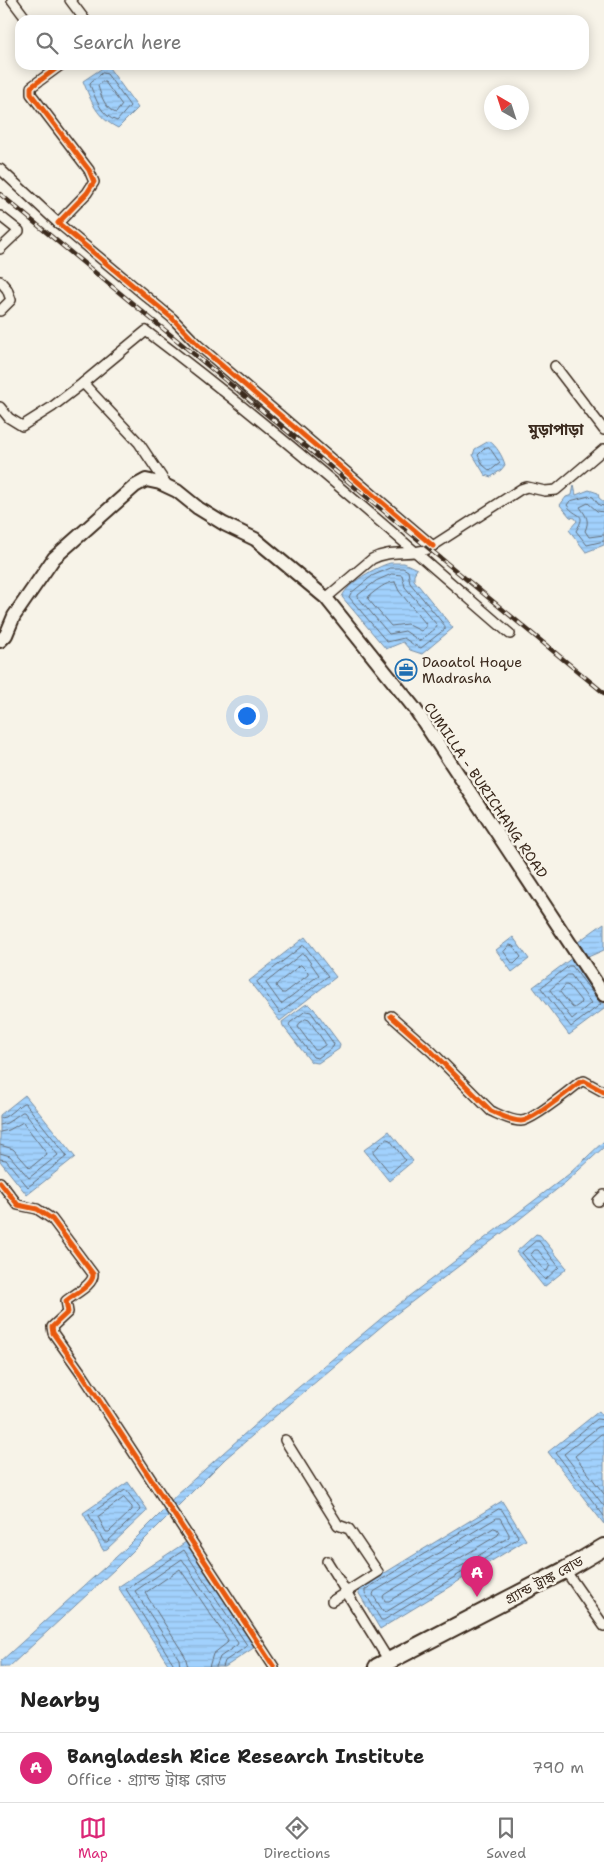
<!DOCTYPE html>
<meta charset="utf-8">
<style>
:root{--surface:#fff;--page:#f2f2f2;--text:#222;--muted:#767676;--line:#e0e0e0;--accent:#db2777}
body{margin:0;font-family:"Shantell Sans","Noto Sans Bengali",sans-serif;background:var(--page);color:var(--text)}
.compass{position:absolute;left:484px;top:85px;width:45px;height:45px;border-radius:50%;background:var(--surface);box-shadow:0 2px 12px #0003;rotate:321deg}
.you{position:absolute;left:246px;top:715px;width:18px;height:18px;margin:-12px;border:4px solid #fff;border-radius:50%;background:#1a73e8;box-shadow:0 0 0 8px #1a73e833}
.badge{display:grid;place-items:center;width:32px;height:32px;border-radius:50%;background:var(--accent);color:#fff;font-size:16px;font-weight:700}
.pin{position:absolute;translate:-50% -41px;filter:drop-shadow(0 1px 2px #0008)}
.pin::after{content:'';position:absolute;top:26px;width:18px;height:15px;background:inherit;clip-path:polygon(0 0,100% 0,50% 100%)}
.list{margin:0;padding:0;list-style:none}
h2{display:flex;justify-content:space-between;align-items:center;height:65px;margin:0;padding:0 20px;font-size:21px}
h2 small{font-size:16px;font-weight:400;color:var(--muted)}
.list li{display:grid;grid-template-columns:32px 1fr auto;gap:15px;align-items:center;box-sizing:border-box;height:70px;padding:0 20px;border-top:1px solid var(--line)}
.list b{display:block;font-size:19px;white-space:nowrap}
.list p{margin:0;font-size:16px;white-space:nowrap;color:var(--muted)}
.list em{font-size:16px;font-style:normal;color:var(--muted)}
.icon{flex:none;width:28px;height:28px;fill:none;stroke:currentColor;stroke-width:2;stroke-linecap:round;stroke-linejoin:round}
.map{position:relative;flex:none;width:604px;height:1667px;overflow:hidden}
.search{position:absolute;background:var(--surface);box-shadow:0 2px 12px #0003;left:15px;right:15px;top:15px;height:55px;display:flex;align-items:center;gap:12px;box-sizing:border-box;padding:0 18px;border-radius:15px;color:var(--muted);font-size:19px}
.sheet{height:135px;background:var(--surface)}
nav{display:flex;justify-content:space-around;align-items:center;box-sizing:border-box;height:70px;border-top:1px solid var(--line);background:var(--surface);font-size:14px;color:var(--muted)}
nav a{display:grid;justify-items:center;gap:2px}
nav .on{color:var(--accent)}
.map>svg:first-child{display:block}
.water{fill:url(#water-rules);stroke:#788ea4}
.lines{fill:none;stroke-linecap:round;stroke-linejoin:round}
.shore{stroke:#646d77;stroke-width:1}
.street-casing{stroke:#3b2a1e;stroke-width:12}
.secondary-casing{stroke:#3b2a1e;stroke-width:16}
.highway-casing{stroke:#3b2a1e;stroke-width:20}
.street{stroke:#f7f3e8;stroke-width:9}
.secondary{stroke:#f7f3e8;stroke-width:12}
.highway{stroke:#f7f3e8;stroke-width:16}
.rail-casing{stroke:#3b2a1e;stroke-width:4.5}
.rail{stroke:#f7f3e8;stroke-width:2.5;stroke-dasharray:8;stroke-linecap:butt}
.cycleway-casing{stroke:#f7f3e8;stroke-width:8}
.cycleway{stroke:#e8590c;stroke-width:5}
.labels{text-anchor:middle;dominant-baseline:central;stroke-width:5;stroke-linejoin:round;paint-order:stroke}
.poi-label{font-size:14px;fill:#3b2a1e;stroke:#f7f3e8;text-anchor:start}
.street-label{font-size:14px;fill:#3b2a1e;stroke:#f7f3e8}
.neighbourhood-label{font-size:15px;font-weight:bold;fill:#3b2a1e;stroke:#f7f3e8}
</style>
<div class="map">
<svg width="604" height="1667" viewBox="0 0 604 1667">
<defs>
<pattern id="water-rules" width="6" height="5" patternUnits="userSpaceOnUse" patternTransform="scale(1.25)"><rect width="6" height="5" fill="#a1d1fd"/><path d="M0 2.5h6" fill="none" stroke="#8cb4d8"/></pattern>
</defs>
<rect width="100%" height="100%" fill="#f7f3e8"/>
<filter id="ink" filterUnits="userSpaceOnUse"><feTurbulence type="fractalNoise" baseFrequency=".02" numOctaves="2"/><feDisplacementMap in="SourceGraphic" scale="10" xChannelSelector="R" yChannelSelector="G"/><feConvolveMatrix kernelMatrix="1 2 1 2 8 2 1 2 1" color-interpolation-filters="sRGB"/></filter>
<g filter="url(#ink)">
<g class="water">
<path d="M107 65 138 108 118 128C96 117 92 103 83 81Z"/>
<path d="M489 441C496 445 503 457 505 465L501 470 491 477 485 475 473 455 475 449Z"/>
<path d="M574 485 576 495 589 490 598 493 599 498 604 502V545L586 552 569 530 577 521 575 518 570 517 560 505 566 497 572 495Z"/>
<path d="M390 563H404L417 569 414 574V580L453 628 422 654 410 650 403 642 386 649 342 597C347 583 376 567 390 563Z"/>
<path d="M604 923V950L588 957 578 942Z"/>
<path d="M305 937 336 977 280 1021 249 981Z"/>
<path d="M513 937 529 959 512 972 496 950Z"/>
<path d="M572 958 604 1001V1009L569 1035 533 987Z"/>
<path d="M309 1004 314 1009 340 1044 339 1049 318 1063 311 1062 283 1026 282 1022 305 1005Z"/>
<path d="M25 1095 75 1157 27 1195 0 1161V1115Z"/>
<path d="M389 1131 413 1161 389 1181 364 1150Z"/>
<path d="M604 1141V1147L566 1182 506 1230 396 1314 226 1458 115 1569 9 1667H0V1662L126 1548 161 1513 176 1495 269 1412 396 1306 569 1174Z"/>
<path d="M536 1234 540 1235 566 1267 565 1270 544 1287 516 1252Z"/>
<path d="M599 1411 604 1417V1524L548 1452Z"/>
<path d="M128 1482 147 1509V1511L107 1549 103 1550 83 1513Z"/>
<path d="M502 1501 526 1540 380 1629 357 1590Z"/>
<path d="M186 1542 255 1647 225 1667H170L118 1587Z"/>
</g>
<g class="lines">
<g class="shore">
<path d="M103 73 107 74 130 106 117 121C101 116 96 99 90 85L91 82Z"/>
<path d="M102 82H105L122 105 116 113C106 110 101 96 98 86Z"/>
<path d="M489 447 500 463 490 471 483 465 478 455 485 448Z"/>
<path d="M604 506 599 505 593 497 589 496 570 501 567 505C576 519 588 511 576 531L587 545 604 541"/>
<path d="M604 512 597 511 588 503 580 507C586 516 590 520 585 531L589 537 604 535"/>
<path d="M391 568H403L408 571 410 583 445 626V629L421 648 414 645 404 638 387 642 349 597 351 593 372 576Z"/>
<path d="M392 574 402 575 405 587 437 625 436 628 420 641 405 631 389 634 358 597V595L376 581Z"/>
<path d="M395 582 399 591 426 624V627L421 631 407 624 391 626 368 599 369 596C377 590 385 582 395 582Z"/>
<path d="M304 945 328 976 280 1013 257 982Z"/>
<path d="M510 945 513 946 521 957 514 964 512 963 504 952Z"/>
<path d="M302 954 305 955 319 975 281 1004 266 983Z"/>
<path d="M301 965 308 972V975L285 993H282L276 986 277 984Z"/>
<path d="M569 966H572L601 1004 571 1027 541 988Z"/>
<path d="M568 975H571L591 1003 572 1019 550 990Z"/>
<path d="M566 985 569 986 581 1001 580 1004 574 1008 572 1007 560 992Z"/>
<path d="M306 1011 311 1012 334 1044 333 1047 318 1058 313 1057 289 1025 290 1023Z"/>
<path d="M306 1019 309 1020 325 1043V1045L318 1050H315L298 1027 299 1024Z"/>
<path d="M0 1118 5 1117 23 1103H25L67 1156 28 1187 6 1160 0 1159"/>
<path d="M0 1125 7 1123 22 1112H24L58 1155 29 1178 10 1156 0 1153"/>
<path d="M0 1132 9 1130 23 1122 47 1154 30 1168 13 1149 0 1145"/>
<path d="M387 1139 390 1140 405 1160 390 1173 373 1152Z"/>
<path d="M536 1241H539L559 1267 545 1280 522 1253Z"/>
<path d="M535 1250H538L550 1265 547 1271 544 1270 531 1255Z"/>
<path d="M604 1420 597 1419 556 1453 604 1516"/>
<path d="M604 1426 598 1427 564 1454 604 1506"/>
<path d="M604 1434H601L575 1456 604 1494"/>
<path d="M126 1490 141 1510 107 1542H104L89 1515Z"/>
<path d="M124 1498 132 1507V1510L109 1532H106L98 1517Z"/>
<path d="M499 1509 502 1510 518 1536 517 1539 384 1620H381L365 1593V1590Z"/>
<path d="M497 1518H500L509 1534V1537L386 1612 383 1611 373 1595 374 1592Z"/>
<path d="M494 1528 497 1529 499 1532 498 1535 389 1601H385L383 1597 384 1595Z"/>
<path d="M174 1667 173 1663 126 1589 184 1550 247 1645 246 1647 225 1661 223 1667"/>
<path d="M180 1667 179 1659 135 1591 182 1559 238 1643 237 1645 220 1657 216 1667"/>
<path d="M188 1667 185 1656 145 1593 180 1569 228 1640 227 1643 213 1654 209 1667"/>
</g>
<g class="street-casing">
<g id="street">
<path d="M12 0 27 20"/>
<path d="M70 0 85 20"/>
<path d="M61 65 31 87V94L89 170 94 182 87 193 58 223 172 318 198 345 433 546"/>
<path d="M0 169 58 223"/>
<path d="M0 216 19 231 0 249"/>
<path d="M0 281 7 289 11 300 0 311"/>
<path d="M555 366 604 430"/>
<path d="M83 383 146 331C272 426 391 531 510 634"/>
<path d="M0 407 9 418 22 426 52 407 83 383 139 443 167 485"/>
<path d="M326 598 372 559C390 549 409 556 428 549L521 489 527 487 545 491 556 490 604 449"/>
<path d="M391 1016 432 1052 491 1111C500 1115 511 1121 521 1121 532 1121 570 1090 580 1082L584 1081 604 1092"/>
<path d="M0 1182 18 1205 37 1209 52 1219 93 1274C94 1285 74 1294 66 1301L68 1312 52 1327 53 1333 84 1377 274 1667"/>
<path d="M598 1201 604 1195"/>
<path d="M285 1440 338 1525 349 1529 378 1572 332 1601"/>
<path d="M327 1561 389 1661"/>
<path d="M565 1570 604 1626"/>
</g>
</g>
<g class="secondary-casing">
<path id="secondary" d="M0 641 6 635 14 616 54 558 135 486 146 480 160 483 177 491 198 508 224 524 255 539 326 598 415 709 604 995"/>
</g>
<g class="highway-casing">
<path id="highway" d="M377 1667 565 1570 604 1547"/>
</g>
<use href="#street" class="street"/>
<use href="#secondary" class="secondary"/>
<use href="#highway" class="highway"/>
<g class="rail-casing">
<path id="rail" d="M0 194 604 693"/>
</g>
<use href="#rail" class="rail"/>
<g class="cycleway-casing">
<g id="cycleway">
<path d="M61 65 31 87V94L89 170 94 182 87 193 58 223 172 318 198 345 433 546"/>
<path d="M391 1016 432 1052 491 1111C500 1115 511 1121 521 1121 532 1121 570 1090 580 1082L584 1081 604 1092"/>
<path d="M0 1182 18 1205 37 1209 52 1219 93 1274C94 1285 74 1294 66 1301L68 1312 52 1327 53 1333 84 1377 274 1667"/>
</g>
</g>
<use href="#cycleway" class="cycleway"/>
</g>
</g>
<defs>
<g id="office-ring" transform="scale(1.125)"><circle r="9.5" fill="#f7f3e8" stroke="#1f6fb2" stroke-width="1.5"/><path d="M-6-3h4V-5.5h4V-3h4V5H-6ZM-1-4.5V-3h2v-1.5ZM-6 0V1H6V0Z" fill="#1f6fb2"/></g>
</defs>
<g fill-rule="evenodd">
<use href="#office-ring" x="406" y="670"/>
</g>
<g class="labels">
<g class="poi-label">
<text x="422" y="662">Daoatol Hoque<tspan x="422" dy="16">Madrasha</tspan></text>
</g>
<g class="street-label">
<text transform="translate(486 790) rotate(56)">CUMILLA - BURICHANG ROAD</text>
<text transform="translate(544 1580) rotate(-28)">গ্র্যান্ড ট্রাঙ্ক রোড</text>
</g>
<g class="neighbourhood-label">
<text x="556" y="430">মুড়াপাড়া</text>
</g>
</g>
</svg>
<svg class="compass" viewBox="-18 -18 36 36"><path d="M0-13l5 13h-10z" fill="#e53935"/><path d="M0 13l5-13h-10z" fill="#767676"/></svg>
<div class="you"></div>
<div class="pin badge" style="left:477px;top:1597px">A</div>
<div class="search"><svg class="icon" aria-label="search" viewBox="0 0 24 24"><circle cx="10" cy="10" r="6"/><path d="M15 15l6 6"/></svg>Search here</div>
</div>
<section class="sheet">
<h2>Nearby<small></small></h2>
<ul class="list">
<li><span class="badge">A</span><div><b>Bangladesh Rice Research Institute</b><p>Office · গ্র্যান্ড ট্রাঙ্ক রোড</p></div><em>790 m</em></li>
</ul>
</section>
<nav>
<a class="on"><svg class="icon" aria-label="map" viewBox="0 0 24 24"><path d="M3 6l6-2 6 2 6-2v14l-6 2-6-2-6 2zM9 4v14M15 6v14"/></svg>Map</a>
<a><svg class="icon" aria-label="directions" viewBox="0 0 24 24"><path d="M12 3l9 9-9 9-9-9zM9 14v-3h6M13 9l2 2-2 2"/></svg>Directions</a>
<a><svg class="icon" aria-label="saved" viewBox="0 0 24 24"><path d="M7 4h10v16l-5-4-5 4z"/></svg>Saved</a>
</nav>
